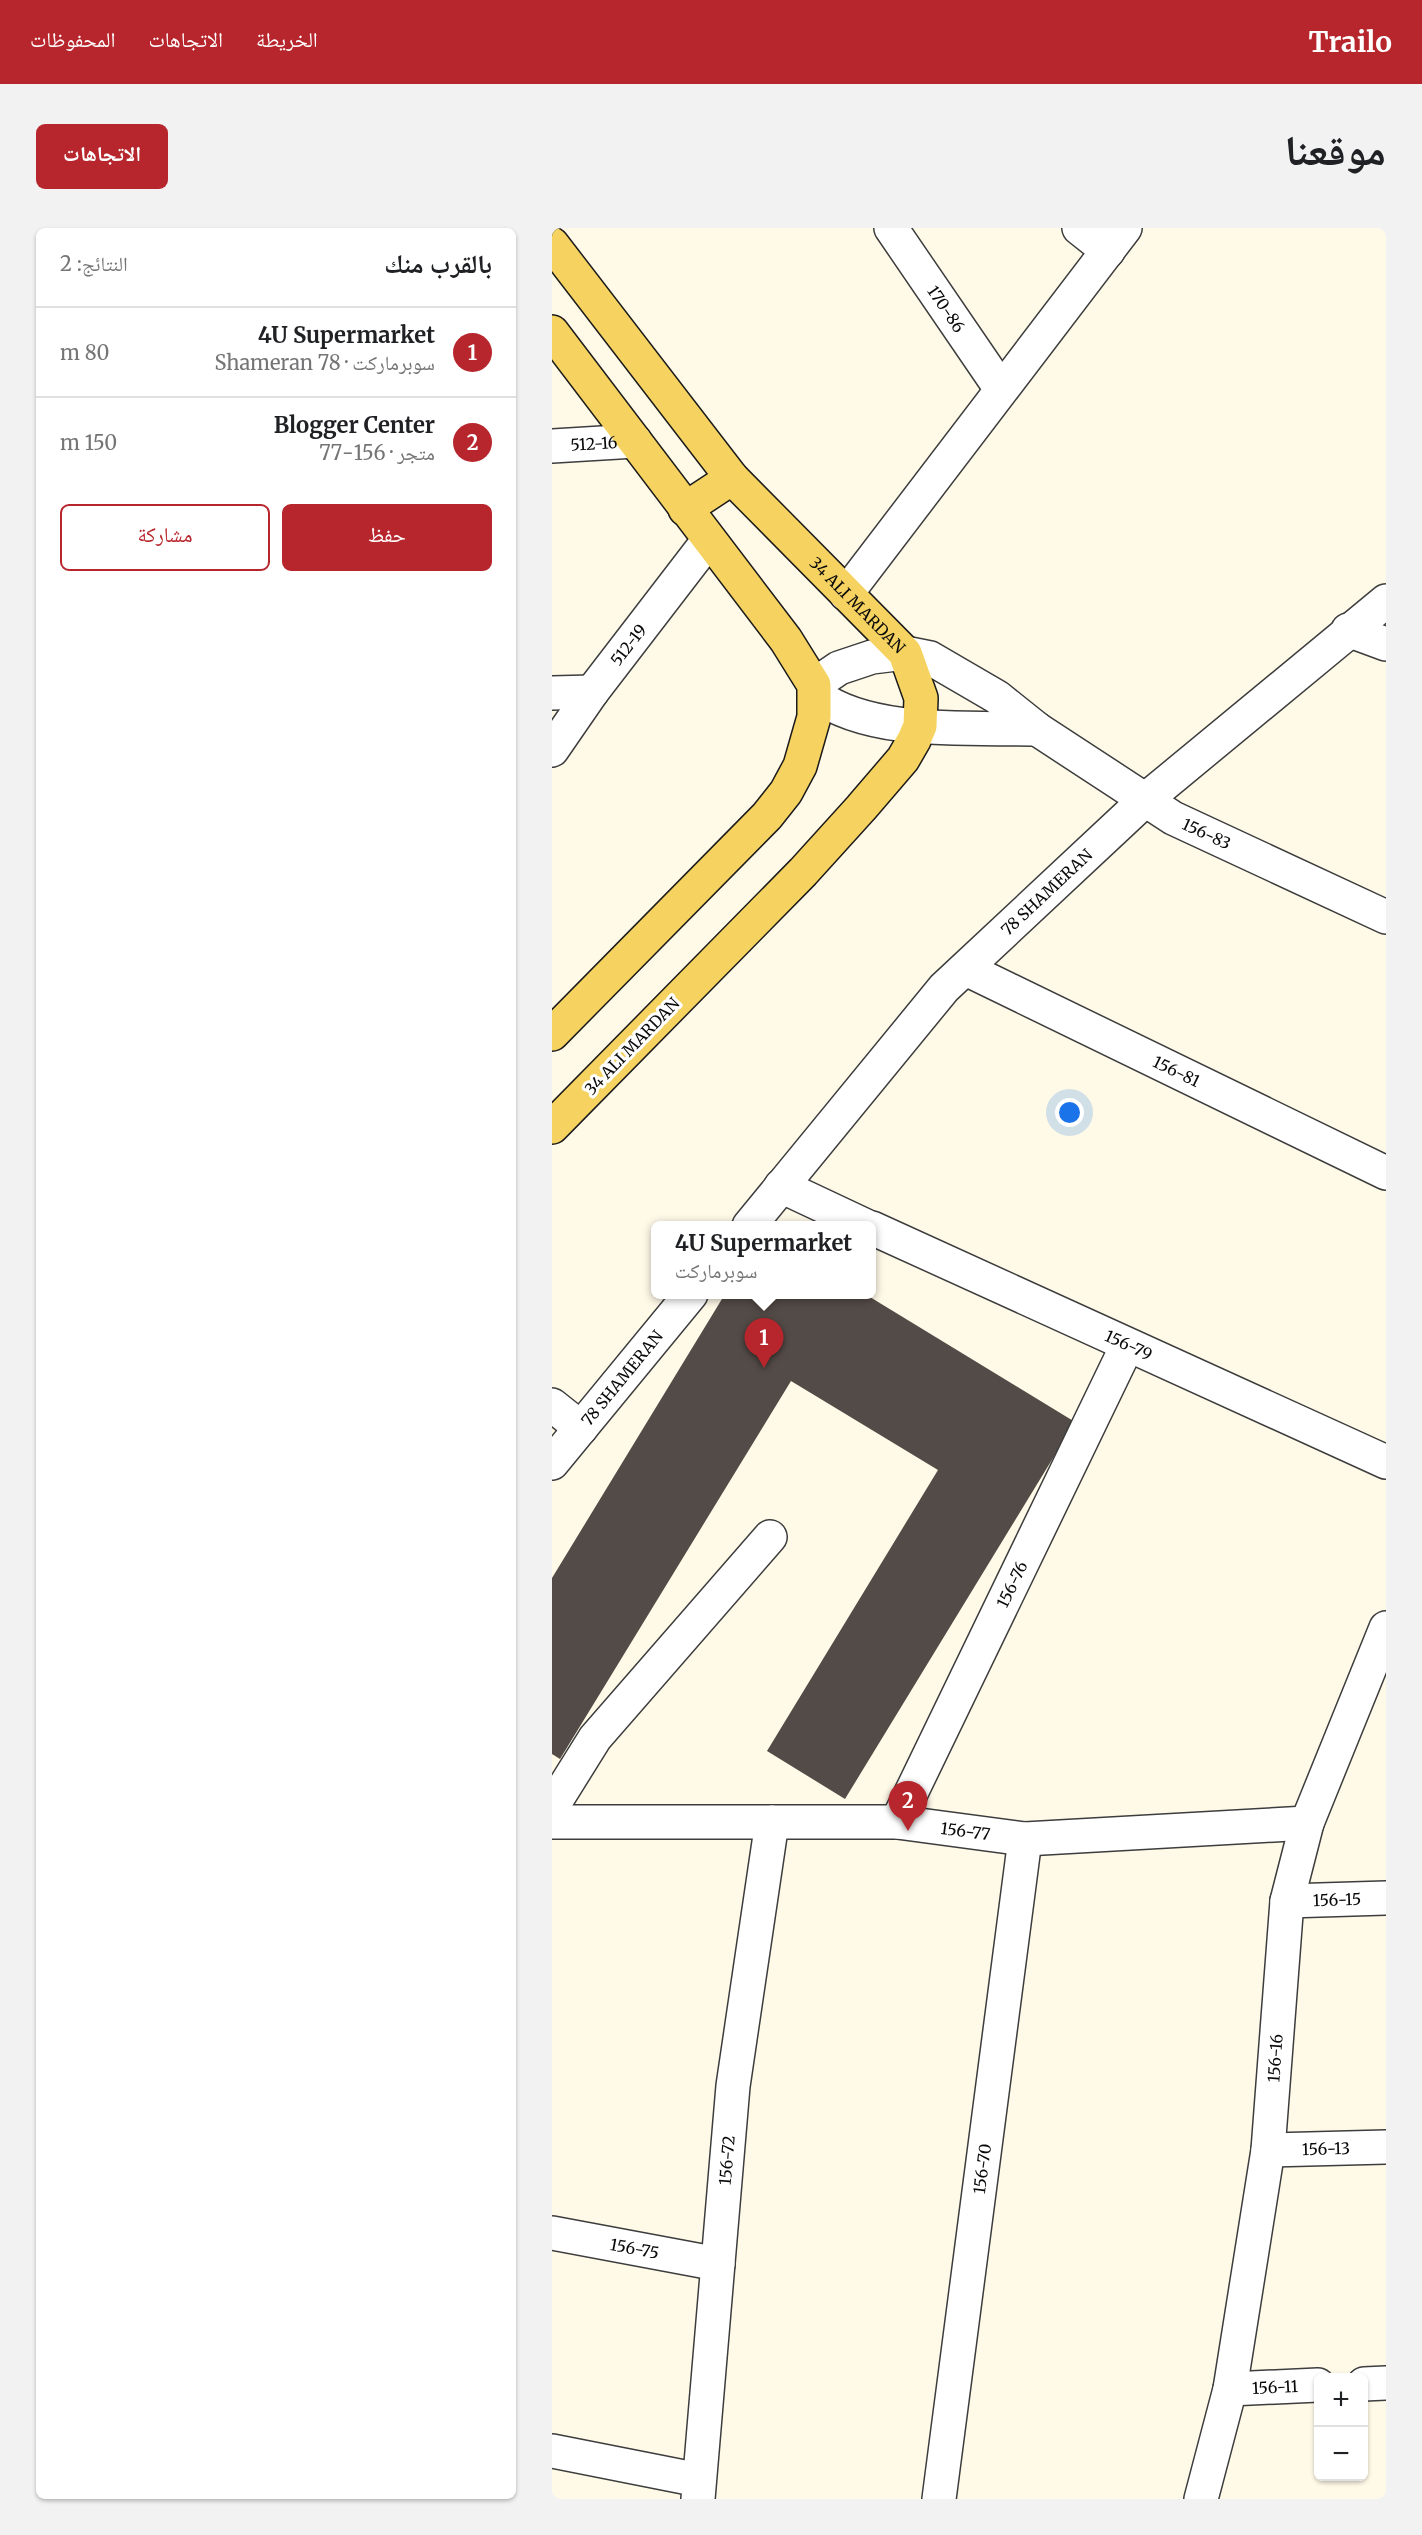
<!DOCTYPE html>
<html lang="ar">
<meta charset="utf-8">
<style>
:root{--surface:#fff;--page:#f2f2f2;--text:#202124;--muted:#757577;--line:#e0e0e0;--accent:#b7262c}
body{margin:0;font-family:Merriweather,"Noto Naskh Arabic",serif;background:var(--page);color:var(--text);direction:rtl}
.controls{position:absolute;right:18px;bottom:18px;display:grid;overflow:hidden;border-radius:9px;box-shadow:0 2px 4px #0004}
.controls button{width:54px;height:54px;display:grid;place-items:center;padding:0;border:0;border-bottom:2px solid var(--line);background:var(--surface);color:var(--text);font:30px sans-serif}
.you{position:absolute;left:518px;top:885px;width:21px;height:21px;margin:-15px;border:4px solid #fff;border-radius:50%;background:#1a73e8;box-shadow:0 0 0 9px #1a73e833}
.badge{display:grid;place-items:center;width:39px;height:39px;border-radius:50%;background:var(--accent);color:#fff;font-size:20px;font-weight:700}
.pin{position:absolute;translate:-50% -50px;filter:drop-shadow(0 2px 3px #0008)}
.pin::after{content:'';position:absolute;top:32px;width:21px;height:18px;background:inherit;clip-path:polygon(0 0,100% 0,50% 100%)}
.popup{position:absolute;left:99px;top:993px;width:225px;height:78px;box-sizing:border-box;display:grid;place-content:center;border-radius:9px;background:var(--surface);filter:drop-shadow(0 2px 4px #0005);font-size:20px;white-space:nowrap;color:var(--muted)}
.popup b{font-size:22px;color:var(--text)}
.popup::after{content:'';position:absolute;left:50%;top:100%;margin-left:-12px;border:12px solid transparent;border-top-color:var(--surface)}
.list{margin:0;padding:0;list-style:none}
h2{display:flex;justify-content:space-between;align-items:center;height:78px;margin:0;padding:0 24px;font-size:26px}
h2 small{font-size:20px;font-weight:400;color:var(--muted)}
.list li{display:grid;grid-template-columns:39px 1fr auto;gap:18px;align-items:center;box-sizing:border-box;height:90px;padding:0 24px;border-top:2px solid var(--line)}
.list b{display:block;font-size:22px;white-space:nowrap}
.list p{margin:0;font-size:20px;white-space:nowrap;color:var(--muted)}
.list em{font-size:20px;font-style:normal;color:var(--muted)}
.actions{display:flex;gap:12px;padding:18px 24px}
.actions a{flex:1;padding:14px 0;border:2px solid var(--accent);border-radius:9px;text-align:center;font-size:21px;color:var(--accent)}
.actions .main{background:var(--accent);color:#fff}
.map{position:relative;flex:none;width:834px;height:2271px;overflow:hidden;direction:ltr;border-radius:9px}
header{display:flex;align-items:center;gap:36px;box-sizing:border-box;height:84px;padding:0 30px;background:var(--accent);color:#fff}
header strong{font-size:28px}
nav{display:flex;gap:33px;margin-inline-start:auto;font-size:21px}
.intro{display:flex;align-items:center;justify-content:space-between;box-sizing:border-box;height:144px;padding:0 36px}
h1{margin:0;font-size:42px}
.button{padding:15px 27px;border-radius:9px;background:var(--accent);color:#fff;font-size:21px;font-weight:700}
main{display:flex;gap:36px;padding:0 36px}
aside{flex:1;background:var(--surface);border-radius:9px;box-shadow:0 2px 4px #0004}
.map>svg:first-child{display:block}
.building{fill:#534b47}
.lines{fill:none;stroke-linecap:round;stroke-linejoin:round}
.minor-casing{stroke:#3d3d3d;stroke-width:36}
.major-casing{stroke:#1b1b1b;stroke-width:36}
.minor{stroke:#fff;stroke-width:33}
.major{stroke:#f6d360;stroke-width:33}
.labels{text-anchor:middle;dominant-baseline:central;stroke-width:6;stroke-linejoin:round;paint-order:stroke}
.street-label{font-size:16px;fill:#0a0a0a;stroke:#fff}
</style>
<header>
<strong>Trailo</strong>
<nav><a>الخريطة</a><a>الاتجاهات</a><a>المحفوظات</a></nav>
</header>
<div class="intro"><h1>موقعنا</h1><a class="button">الاتجاهات</a></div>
<main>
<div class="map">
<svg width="834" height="2271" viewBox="0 0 834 2271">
<rect width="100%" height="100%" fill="#fffae8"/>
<path class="building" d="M173 1066H313L523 1194 293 1571 215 1523 386 1242 239 1153 8 1531 0 1526V1350Z"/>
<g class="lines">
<g class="minor-casing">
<g id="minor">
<path id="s1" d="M339 0 449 161"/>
<path d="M527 0 556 23"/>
<path id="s2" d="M0 218 83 213"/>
<path d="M294 366 573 0"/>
<path d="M796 402 834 416"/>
<path id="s3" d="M262 457 287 440 320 429 353 425 378 430 445 469 485 501 621 590 834 689"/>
<path d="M0 465 40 464"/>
<path d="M264 467C319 508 419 499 485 501"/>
<path id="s4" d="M0 522 40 464 156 313"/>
<path id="s5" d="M414 741 834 945"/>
<path d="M229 958 314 998"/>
<path id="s6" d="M197 998 392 760 593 572 834 373"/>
<path id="s7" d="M320 1000 834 1234"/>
<path d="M0 1177 29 1200"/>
<path id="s8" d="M0 1235 139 1066"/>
<path d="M0 1579 43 1510 218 1309"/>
<path id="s9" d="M0 1594H345L473 1611 755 1595"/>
<path id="s10" d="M345 1594 575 1118"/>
<path id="s11" d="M735 1673 834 1670"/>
<path id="s12" d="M716 1922 834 1919"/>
<path id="s13" d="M0 2005 166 2036"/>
<path d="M812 2156 834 2155"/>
<path id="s14" d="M678 2161 766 2157"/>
<path d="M0 2223 147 2252"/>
<path id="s15" d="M146 2271 181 1858 220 1594"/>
<path id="s16" d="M387 2271 473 1611"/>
<path id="s17" d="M649 2271 678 2161 716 1922 735 1673 755 1595 834 1400"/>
</g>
</g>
<g class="major-casing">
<g id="major">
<path id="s18" d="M0 16 180 250 353 425 369 470 368 498 362 512 351 531 309 580 251 644 0 899"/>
<path d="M0 104 234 412 262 457V489L248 538 234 564 215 588 0 806"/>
<path d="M133 281 180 250"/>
</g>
</g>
<use href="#minor" class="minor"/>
<use href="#major" class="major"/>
</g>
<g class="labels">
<g class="street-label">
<text stroke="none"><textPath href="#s1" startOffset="98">170-86</textPath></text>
<text stroke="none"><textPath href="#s2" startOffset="42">512-16</textPath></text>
<text stroke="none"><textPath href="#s18" startOffset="474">34 ALI MARDAN</textPath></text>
<text stroke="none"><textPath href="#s4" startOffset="130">512-19</textPath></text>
<text stroke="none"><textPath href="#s3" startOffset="452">156-83</textPath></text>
<text stroke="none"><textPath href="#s6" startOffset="448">78 SHAMERAN</textPath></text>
<text transform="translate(80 818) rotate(-46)">34 ALI MARDAN</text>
<text stroke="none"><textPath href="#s5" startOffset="234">156-81</textPath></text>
<text stroke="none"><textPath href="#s7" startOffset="282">156-79</textPath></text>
<text stroke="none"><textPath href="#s8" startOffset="110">78 SHAMERAN</textPath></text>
<text stroke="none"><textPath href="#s10" startOffset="264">156-76</textPath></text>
<text stroke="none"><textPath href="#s9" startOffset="414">156-77</textPath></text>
<text stroke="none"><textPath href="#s11" startOffset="50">156-15</textPath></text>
<text stroke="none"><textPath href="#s17" startOffset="448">156-16</textPath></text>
<text stroke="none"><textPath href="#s12" startOffset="58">156-13</textPath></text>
<text stroke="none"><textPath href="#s15" startOffset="340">156-72</textPath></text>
<text stroke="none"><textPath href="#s16" startOffset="333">156-70</textPath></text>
<text stroke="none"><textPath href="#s13" startOffset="84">156-75</textPath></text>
<text stroke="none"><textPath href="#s14" startOffset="45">156-11</textPath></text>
</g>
</g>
</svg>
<div class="controls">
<button>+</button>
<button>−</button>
</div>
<div class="you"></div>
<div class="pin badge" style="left:212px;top:1140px">1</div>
<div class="popup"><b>4U Supermarket</b>سوبرماركت</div>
<div class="pin badge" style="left:356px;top:1603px">2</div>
</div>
<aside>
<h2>بالقرب منك<small>النتائج: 2</small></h2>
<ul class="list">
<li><span class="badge">1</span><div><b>4U Supermarket</b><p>سوبرماركت · 78 Shameran</p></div><em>80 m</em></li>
<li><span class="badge">2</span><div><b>Blogger Center</b><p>متجر · 156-77</p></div><em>150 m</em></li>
</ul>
<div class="actions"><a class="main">حفظ</a><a>مشاركة</a></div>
</aside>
</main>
